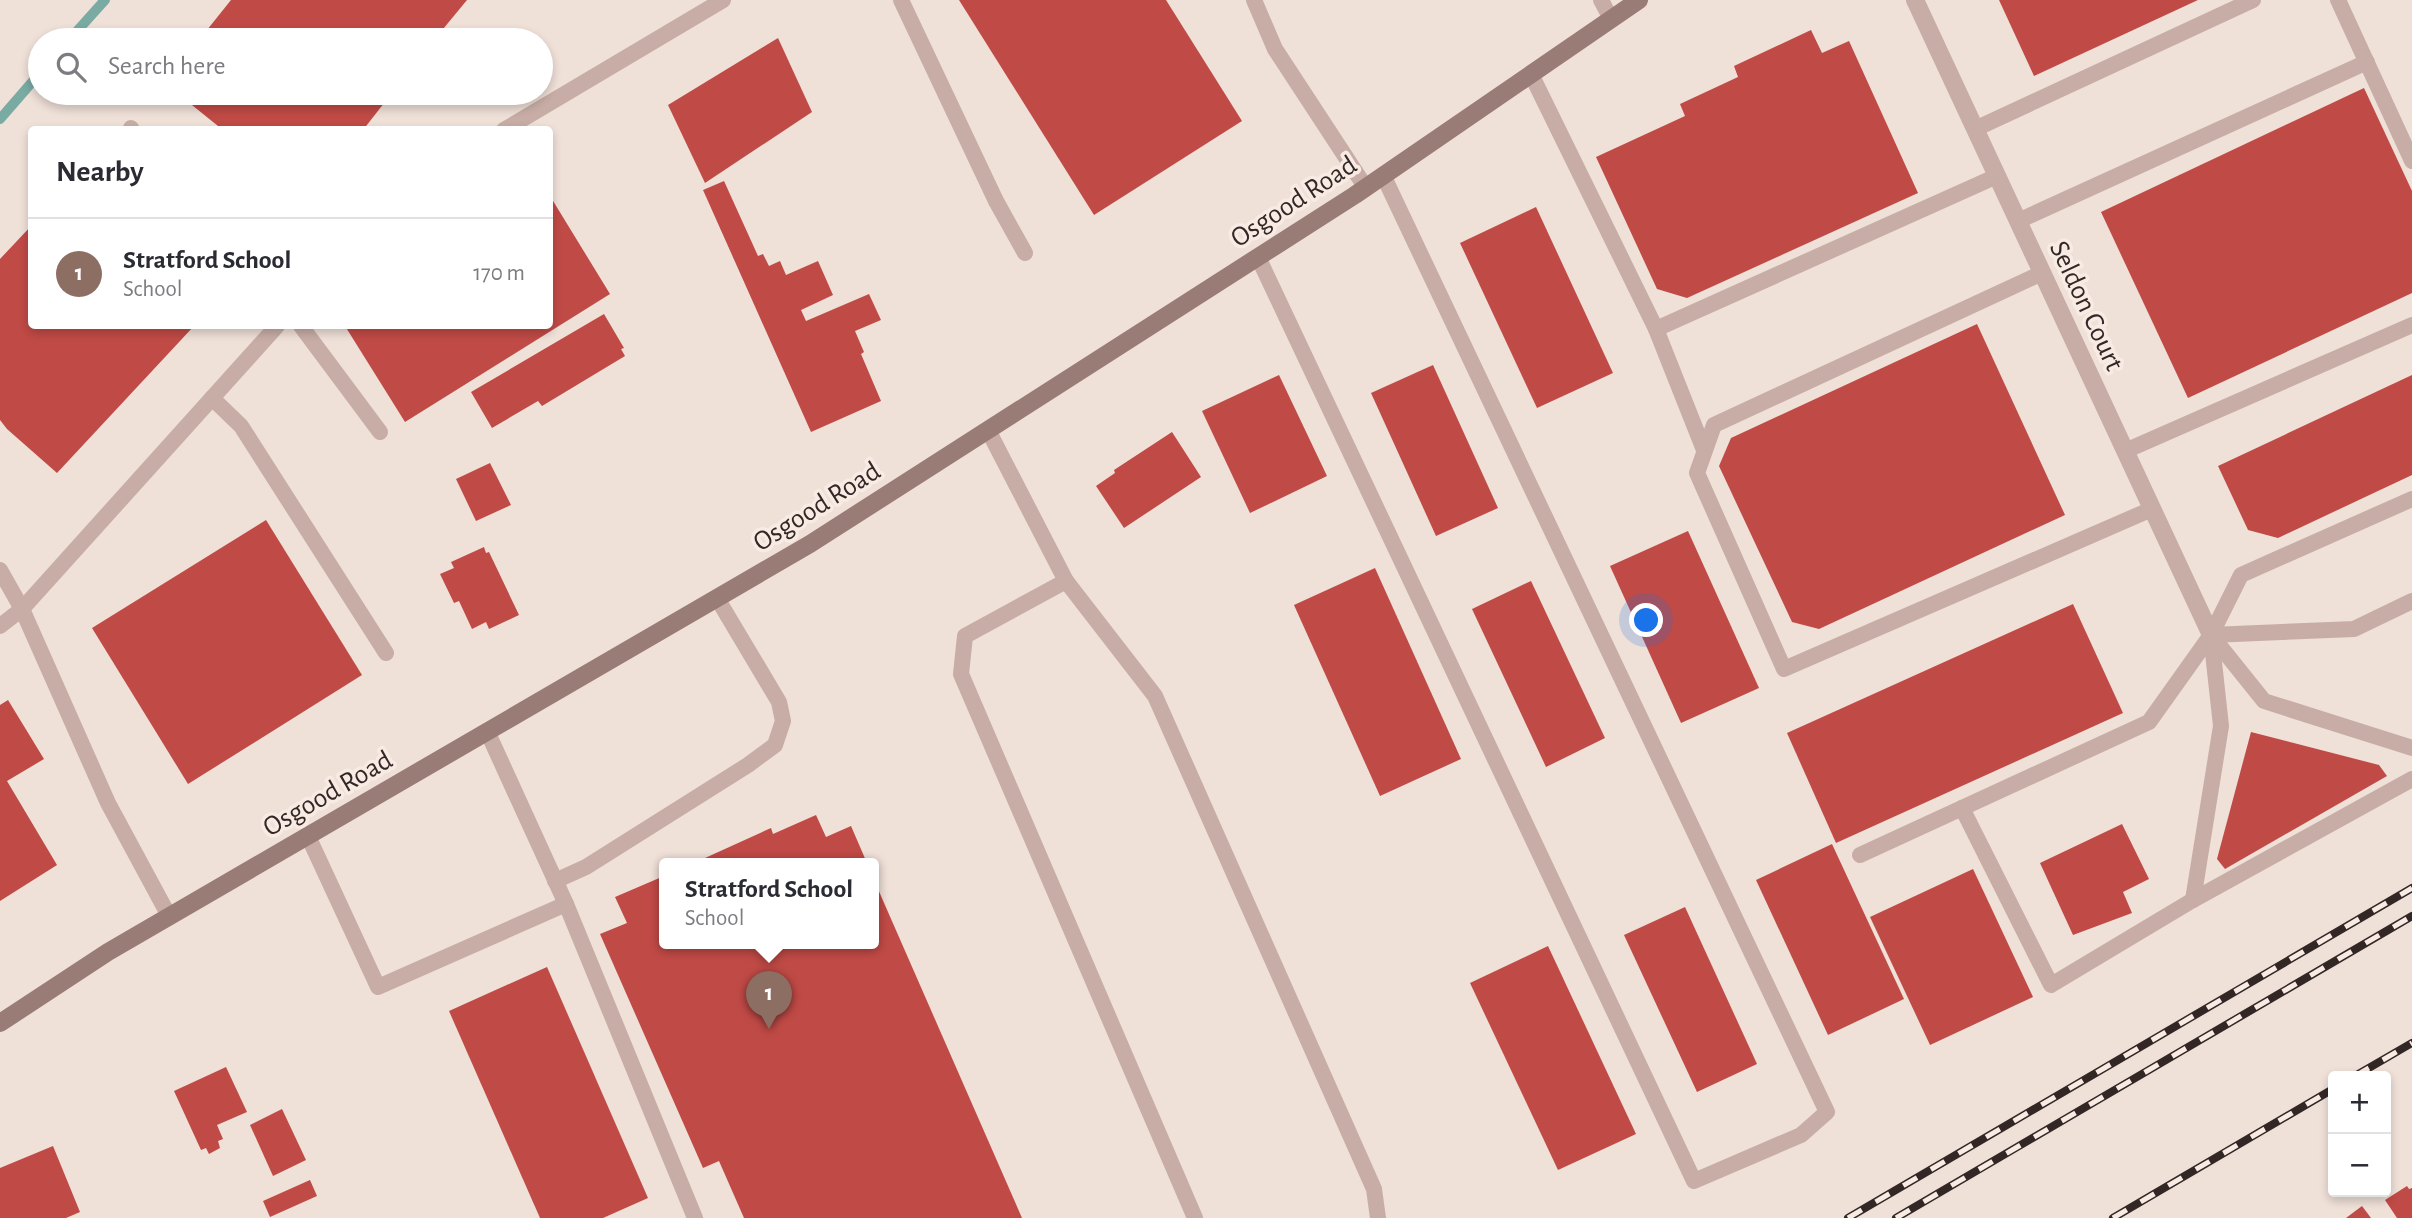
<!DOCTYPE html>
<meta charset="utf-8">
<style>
:root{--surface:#fff;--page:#f2f2f3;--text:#2b2b33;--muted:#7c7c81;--line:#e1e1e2;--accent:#0f766e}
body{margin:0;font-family:"Alegreya Sans",sans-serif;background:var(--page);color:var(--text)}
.controls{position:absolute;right:21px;bottom:21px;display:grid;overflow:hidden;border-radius:7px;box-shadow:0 4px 10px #0003}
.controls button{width:63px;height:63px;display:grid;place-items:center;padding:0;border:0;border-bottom:2px solid var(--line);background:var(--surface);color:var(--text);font:35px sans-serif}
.you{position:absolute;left:1647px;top:621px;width:24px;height:24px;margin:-18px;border:5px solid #fff;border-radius:50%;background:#1a73e8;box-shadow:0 0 0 10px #1a73e833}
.badge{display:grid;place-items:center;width:46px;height:46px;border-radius:50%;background:var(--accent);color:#fff;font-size:23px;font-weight:700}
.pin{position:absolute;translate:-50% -58px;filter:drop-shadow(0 2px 4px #0008)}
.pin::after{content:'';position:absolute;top:37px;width:24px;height:21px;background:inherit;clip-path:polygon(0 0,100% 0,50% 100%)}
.popup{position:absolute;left:659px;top:858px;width:220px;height:91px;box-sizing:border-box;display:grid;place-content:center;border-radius:7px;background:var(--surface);filter:drop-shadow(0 2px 5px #0005);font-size:23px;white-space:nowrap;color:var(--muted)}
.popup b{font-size:26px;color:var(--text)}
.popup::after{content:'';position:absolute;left:50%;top:100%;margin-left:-14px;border:14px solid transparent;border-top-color:var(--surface)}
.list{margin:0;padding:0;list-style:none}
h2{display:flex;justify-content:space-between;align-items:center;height:91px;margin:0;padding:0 28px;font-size:30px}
h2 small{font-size:23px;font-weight:400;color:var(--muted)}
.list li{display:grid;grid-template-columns:46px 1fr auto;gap:21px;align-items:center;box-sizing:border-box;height:112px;padding:0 28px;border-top:2px solid var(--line)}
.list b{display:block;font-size:26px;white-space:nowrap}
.list p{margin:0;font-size:23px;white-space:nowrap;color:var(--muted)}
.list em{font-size:23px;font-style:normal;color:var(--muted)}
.icon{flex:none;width:38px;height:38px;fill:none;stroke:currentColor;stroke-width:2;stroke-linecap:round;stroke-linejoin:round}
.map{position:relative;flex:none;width:2412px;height:1218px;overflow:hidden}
.search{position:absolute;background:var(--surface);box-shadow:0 4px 10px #0003;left:28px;top:28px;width:525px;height:77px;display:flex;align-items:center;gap:18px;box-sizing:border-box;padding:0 24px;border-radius:38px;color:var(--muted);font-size:26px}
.panel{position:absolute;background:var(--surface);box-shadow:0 4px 10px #0003;left:28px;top:126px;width:525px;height:203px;border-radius:7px}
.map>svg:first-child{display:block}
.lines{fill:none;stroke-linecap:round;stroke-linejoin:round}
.stream{stroke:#79aba3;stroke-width:10}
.building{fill:#c04a46}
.service{stroke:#c7ada5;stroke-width:16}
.minor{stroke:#c7ada5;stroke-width:18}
.secondary{stroke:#9a7c77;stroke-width:18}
.rail-casing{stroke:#332726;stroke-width:8}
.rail{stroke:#f8ebe4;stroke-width:5;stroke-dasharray:16;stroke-linecap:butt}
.labels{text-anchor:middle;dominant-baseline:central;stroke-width:7;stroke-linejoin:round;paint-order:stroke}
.street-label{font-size:28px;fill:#332726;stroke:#f8ebe4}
</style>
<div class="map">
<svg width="2412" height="1218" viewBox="0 0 2412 1218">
<rect width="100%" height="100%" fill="#efe0d8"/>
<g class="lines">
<g class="stream">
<path d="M69 40 105 0"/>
<path d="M0 119 40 73"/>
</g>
</g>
<g class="building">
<path d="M231 0H467L434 40H199Z"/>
<path d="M959 0H1166L1242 121 1094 215Z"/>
<path d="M1999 0H2198L2034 76Z"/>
<path d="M1811 30 1822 53 1849 41 1918 193 1687 298 1657 289 1596 157 1685 116 1680 104 1738 77 1734 66Z"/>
<path d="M778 38 812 112 705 183 668 105Z"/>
<path d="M2364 88 2412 191V293L2188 398 2101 212Z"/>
<path d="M177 93H392L363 130H223Z"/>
<path d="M724 181 758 256 763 254 769 266 780 261 786 275 818 261 833 295 801 310 806 321 869 294 881 320 855 331 864 352 861 354 881 401 811 432 703 190Z"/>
<path d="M550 196 610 294 405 422 345 326H550Z"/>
<path d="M1536 207 1613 373 1537 408 1460 243Z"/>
<path d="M32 225V326H194L57 473 7 429 0 420V259Z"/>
<path d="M604 314 624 348 621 349 625 356 542 406 538 401 492 428 471 392Z"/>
<path d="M1977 324 2065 515 1819 629 1792 622 1719 466 1731 438Z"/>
<path d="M1433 365 1498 508 1436 536 1371 393Z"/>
<path d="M1279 375 1327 476 1250 513 1202 411Z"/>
<path d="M2412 375V475L2278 538 2248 530 2218 466Z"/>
<path d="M1172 432 1201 477 1124 528 1096 486 1115 473 1114 470Z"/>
<path d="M490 463 511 505 476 521 456 479Z"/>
<path d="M266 520 362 675 188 784 92 628Z"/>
<path d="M1688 531 1759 688 1681 723 1610 566Z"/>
<path d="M484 547 486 553 489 552 519 615 489 629 486 622 472 629 459 601 454 603 440 574 454 568 451 562Z"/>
<path d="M1375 568 1461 759 1380 796 1294 605Z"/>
<path d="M1531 581 1605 738 1546 767 1472 609Z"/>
<path d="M2073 604 2123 713 1836 843 1787 733Z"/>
<path d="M8 700 44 759 7 781 57 865 0 901V705Z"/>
<path d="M2251 732 2379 765 2387 776 2225 869 2217 859Z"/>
<path d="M816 815 826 837 851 826 867 863H694L771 828 773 834Z"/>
<path d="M2122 824 2149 879 2123 892 2132 913 2073 935 2040 863Z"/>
<path d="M1832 844 1904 999 1828 1035 1756 880Z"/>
<path d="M1973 869 2033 997 1930 1045 1870 917Z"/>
<path d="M664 876V943H874V880L1022 1218H744L719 1161 703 1168 600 934 627 923 615 897Z"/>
<path d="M1685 907 1757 1064 1697 1092 1624 935Z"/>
<path d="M1548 946 1636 1134 1558 1170 1470 983Z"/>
<path d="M547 967 648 1198 603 1218H540L449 1011Z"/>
<path d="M226 1067 247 1112 217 1125 223 1139 218 1141 220 1148 209 1154 206 1148 201 1150 174 1091Z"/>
<path d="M282 1109 306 1160 273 1176 250 1125Z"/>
<path d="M53 1146 80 1212 66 1218H0V1168Z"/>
<path d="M310 1180 317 1196 270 1217 263 1201Z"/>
<path d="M2407 1186 2409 1189 2412 1188V1218H2397L2385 1200Z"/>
<path d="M2362 1206 2371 1218H2346Z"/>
</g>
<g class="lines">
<g class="service">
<path d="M901 0 996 201 1025 253"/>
<path d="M1254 0 1275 49 1366 188"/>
<path d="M1601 0 1611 19"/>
<path d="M2338 0 2412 161"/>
<path d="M1531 74 1656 329 1704 450"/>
<path d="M131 128 132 130"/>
<path d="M1975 129 2253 0"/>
<path d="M504 130 723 0"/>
<path d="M2018 221 2367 62"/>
<path d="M1258 257 1694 1181 1801 1135 1827 1112 1383 175"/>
<path d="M2042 273 1714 425 1697 473 1784 669 2152 509"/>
<path d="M301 326 380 432"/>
<path d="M1656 329 1997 176"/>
<path d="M212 398 241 426 386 653"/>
<path d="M988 430 1066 581 965 636 961 674 1195 1218"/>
<path d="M2125 451 2412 325"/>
<path d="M0 570 22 609 108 803 169 916"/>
<path d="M1066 581 1155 696 1374 1189 1378 1218"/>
<path d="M0 626 22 609 277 326"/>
<path d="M2211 635 2264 701 2412 748"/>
<path d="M2211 635 2354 629 2412 601"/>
<path d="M487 731 566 904 695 1218"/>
<path d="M1962 808 2051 985 2193 900 2412 779"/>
<path d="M308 836 378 987 566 904"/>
<path d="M1860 855 2149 722 2211 635 2241 575 2412 499"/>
<path d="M555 881 586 867 748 765 775 745 783 721 779 702 717 598"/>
<path d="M2193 900 2221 726 2211 635"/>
</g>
<path class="minor" d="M1915 0 2211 635"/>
<path class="secondary" d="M0 1023 108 952 810 544 1355 195 1639 0"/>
<g class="rail-casing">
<g id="rail">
<path d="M2355 1076 2412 1043"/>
<path d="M1848 1218 2412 888"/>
<path d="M1896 1218 2412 916"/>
<path d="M2113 1218 2333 1089"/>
</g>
</g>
<use href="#rail" class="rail"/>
</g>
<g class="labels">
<g class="street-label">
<text transform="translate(1294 202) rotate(-33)">Osgood Road</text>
<text transform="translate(2086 306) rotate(65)">Seldon Court</text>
<text transform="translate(817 507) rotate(-32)">Osgood Road</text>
<text transform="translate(328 794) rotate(-30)">Osgood Road</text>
</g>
</g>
</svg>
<div class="controls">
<button>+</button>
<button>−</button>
</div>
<div class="you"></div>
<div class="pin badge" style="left:769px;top:1029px;background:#8d6e63">1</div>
<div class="popup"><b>Stratford School</b>School</div>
<div class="search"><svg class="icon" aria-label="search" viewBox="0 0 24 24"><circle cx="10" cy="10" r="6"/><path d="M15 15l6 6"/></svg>Search here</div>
<section class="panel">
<h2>Nearby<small></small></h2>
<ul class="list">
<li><span class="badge" style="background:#8d6e63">1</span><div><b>Stratford School</b><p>School</p></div><em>170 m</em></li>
</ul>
</section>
</div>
